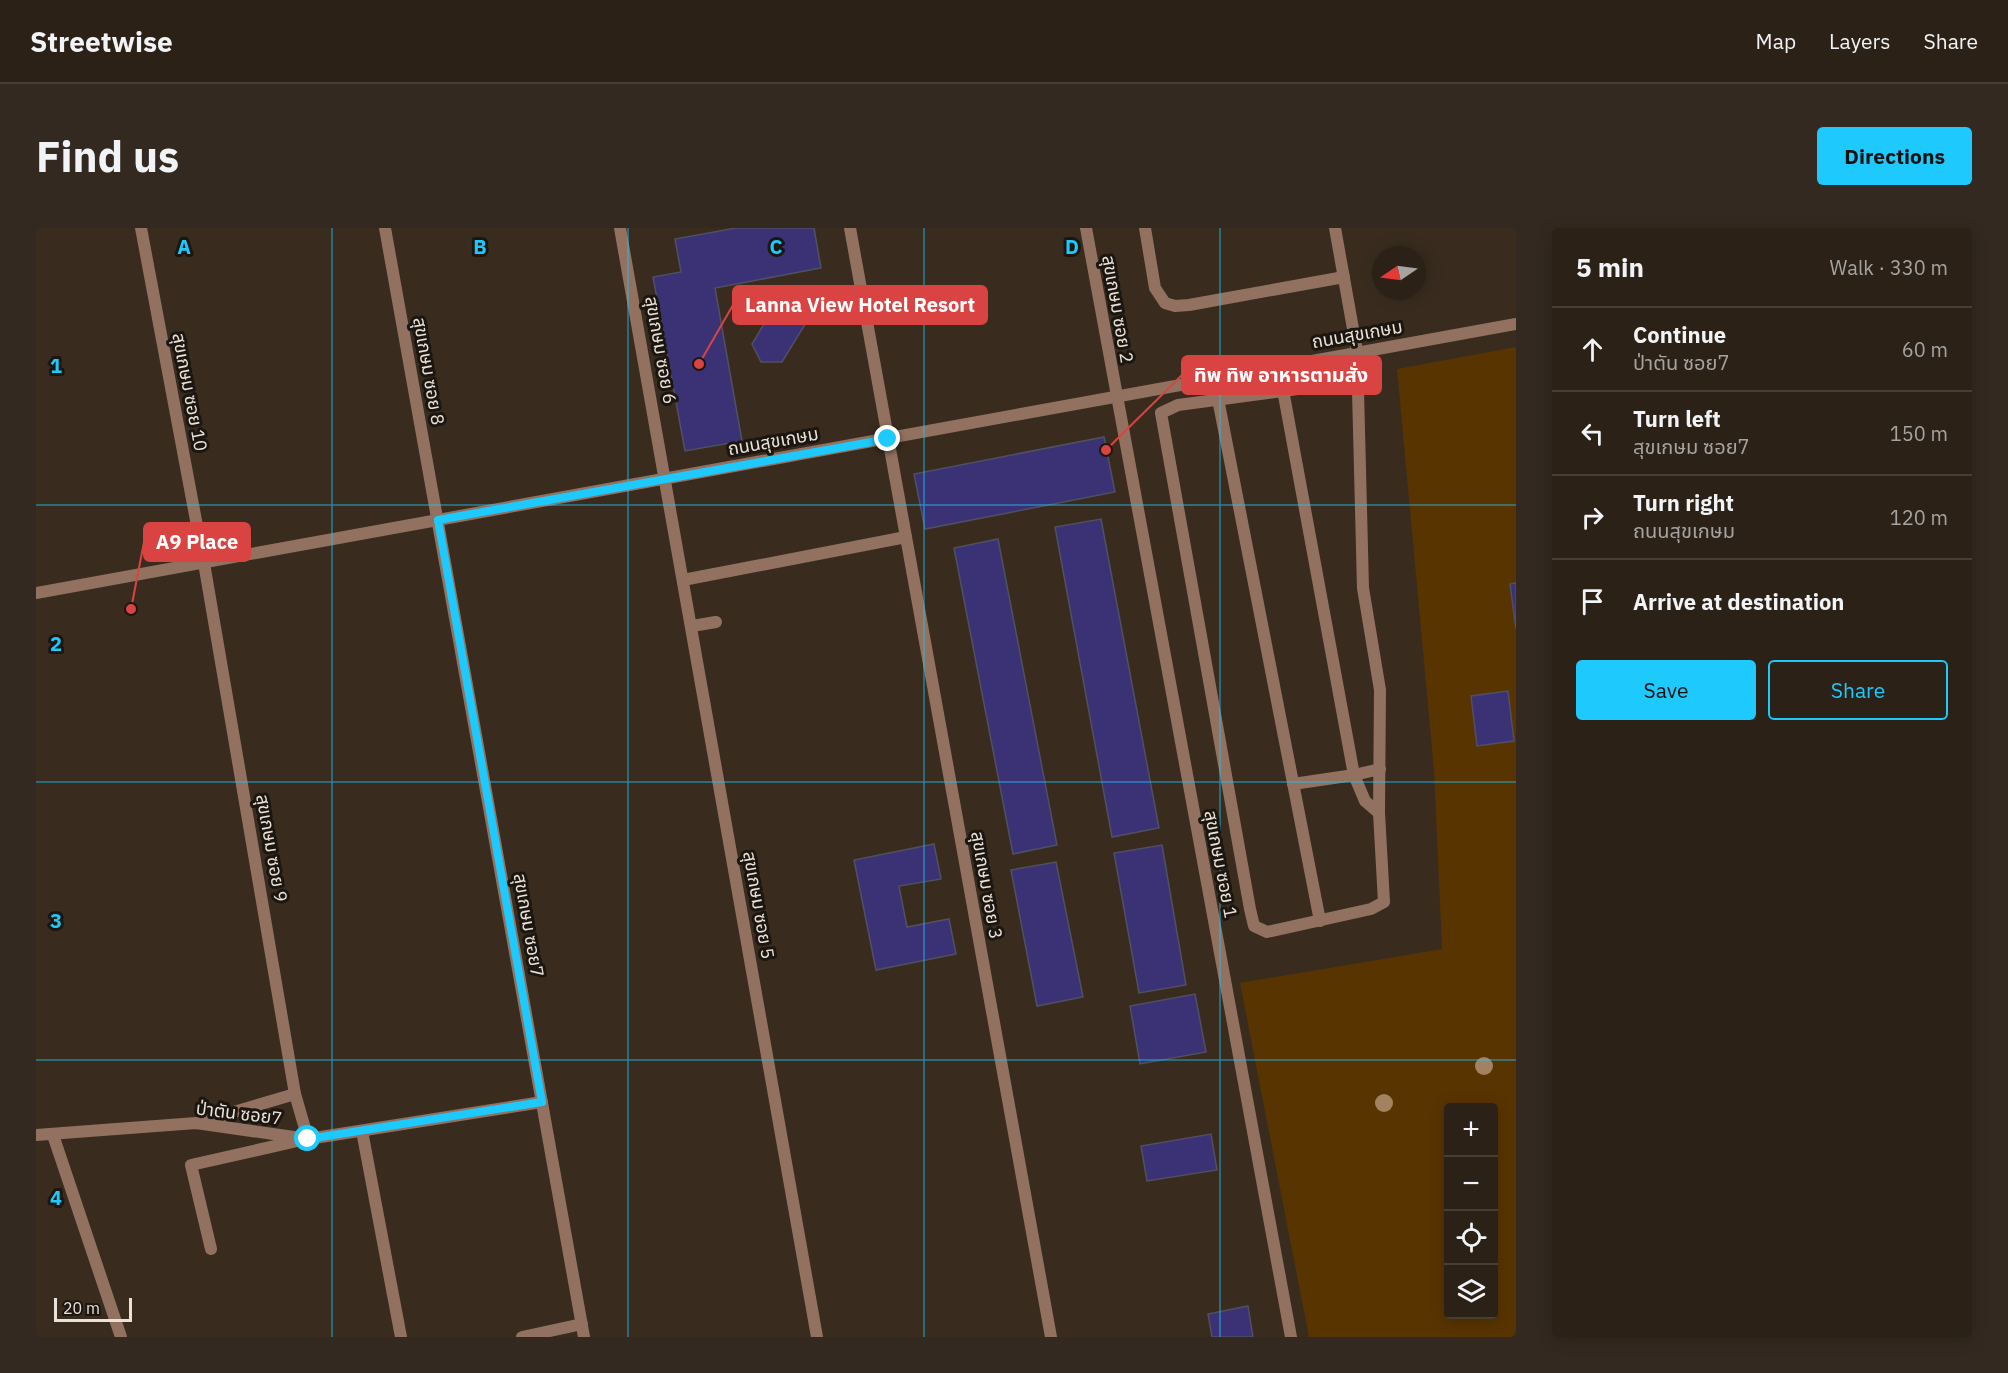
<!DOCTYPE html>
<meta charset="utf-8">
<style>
:root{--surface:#2b2117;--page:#332920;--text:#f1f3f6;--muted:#a6a3a1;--line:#473e36;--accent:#1ec9fd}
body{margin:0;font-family:"IBM Plex Sans","Noto Sans Thai",sans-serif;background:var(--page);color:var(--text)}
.controls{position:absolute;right:18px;bottom:18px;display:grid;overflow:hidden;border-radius:6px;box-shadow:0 3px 15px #0003}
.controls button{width:54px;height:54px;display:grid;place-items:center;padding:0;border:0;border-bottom:2px solid var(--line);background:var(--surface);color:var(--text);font:30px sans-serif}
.compass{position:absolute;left:1336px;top:18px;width:54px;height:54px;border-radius:50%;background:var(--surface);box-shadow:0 3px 15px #0003;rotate:257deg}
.scale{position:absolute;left:18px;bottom:15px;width:78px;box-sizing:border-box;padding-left:6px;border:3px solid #eae2d9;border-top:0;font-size:16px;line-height:21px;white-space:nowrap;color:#eae2d9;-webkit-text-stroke:4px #1c1610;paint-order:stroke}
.stop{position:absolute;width:18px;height:18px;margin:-14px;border:4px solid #1ec9fd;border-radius:50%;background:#fff}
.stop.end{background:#1ec9fd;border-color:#fff;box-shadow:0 2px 6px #0008}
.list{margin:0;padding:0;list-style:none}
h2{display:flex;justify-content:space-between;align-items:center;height:78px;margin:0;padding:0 24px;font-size:26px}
h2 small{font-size:20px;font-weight:400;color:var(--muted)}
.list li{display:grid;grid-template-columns:39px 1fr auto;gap:18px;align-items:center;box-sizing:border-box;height:84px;padding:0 24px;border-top:2px solid var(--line)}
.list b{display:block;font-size:22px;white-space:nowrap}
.list p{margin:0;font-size:20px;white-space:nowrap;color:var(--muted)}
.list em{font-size:20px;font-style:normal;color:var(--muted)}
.actions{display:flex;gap:12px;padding:18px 24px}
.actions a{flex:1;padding:14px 0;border:2px solid var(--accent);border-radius:6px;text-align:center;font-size:21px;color:var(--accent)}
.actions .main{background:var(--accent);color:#111}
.icon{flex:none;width:33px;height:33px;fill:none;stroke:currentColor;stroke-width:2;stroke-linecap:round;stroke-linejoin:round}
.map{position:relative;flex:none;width:1480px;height:1109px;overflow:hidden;border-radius:6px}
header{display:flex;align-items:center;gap:36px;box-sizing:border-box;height:84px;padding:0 30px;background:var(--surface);border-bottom:2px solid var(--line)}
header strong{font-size:28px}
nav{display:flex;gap:33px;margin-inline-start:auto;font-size:21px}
.intro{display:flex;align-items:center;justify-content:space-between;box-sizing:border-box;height:144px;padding:0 36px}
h1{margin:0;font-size:42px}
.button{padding:15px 27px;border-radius:6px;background:var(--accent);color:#111;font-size:21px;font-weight:700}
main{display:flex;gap:36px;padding:0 36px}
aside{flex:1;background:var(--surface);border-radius:6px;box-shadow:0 3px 15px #0003}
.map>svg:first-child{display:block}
.green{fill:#583400;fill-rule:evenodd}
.building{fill:#3b3276;stroke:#505062;stroke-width:1.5}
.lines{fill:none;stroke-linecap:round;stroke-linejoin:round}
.lane{stroke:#937160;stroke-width:12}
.street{stroke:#937160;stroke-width:12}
.tree{fill:#a28260}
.route{stroke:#1ec9fd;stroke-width:8}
.grid{fill:none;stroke:#1ec9fd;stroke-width:1.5;stroke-opacity:0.55}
.labels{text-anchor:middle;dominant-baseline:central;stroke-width:6;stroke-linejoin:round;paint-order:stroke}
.street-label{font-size:18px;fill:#eae2d9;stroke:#1c1610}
.grid-label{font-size:20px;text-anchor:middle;font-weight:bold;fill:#1ec9fd;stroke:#1c1610;stroke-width:6;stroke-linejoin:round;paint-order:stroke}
.leader{fill:none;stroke:#d94443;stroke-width:2}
.callout-dot{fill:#d94443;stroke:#1c1610;stroke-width:2}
.callout{fill:#d94443;stroke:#d94443;stroke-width:2}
.callout-label{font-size:20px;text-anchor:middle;font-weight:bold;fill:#fff}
</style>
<header>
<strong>Streetwise</strong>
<nav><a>Map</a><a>Layers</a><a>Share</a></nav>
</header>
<div class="intro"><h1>Find us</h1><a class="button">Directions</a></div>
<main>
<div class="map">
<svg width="1480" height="1109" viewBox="0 0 1480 1109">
<rect width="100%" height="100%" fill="#392c1f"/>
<path class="green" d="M1480 119V355L1474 356 1480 401V1109H1273L1204 755 1406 721 1398 542 1361 141ZM1471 463 1478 513 1441 518 1435 468ZM1412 880H1458V1086H1412Z"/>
<g class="building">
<path d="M700 0H778L785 40 679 60 706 213 649 223 617 49 645 44 639 11Z"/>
<path d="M746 66 767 70 776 85 746 134H725L716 116Z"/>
<path d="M1068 209 1079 264 889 301 878 246Z"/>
<path d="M1065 291 1123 600 1076 609 1019 299Z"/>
<path d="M962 311 1021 617 977 626 918 320Z"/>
<path d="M1480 355V401L1474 356Z"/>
<path d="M1472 463 1478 513 1441 518 1435 468Z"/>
<path d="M898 616 905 651 863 658 871 699 913 691 920 726 840 742 818 632Z"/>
<path d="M1126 617 1150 757 1103 765 1078 625Z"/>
<path d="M1020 634 1047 769 1001 778 975 642Z"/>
<path d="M1159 766 1170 824 1104 836 1094 778Z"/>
<path d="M1175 906 1181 942 1111 953 1105 918Z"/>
<path d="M1212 1078 1217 1109H1176L1172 1086Z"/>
</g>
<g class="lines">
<g class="lane">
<path d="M1109 0 1119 60 1129 75 1139 78 1153 77 1308 49"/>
<path d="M1299 0 1321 123 1327 360 1344 462 1343 585 1348 674 1335 681 1231 704 1218 698 1214 681 1125 185 1142 177 1322 153"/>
<path d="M1247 162 1318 547 1329 573 1343 585"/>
<path d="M1182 171 1284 693"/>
<path d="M647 352 870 309"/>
<path d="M1257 556 1318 547 1344 541"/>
<path d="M175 1021 155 937 270 911"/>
</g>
<g class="street">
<path d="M105 0 168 335 259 866 272 911"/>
<path d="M349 0 548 1109"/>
<path d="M584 0 781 1109"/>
<path d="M814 0 1015 1109"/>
<path d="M1050 0 1255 1109"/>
<path d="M0 365 1480 96"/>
<path d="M656 398 680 394"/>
<path d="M164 894 259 866"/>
<path d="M326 903 365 1109"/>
<path d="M0 907 160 895 272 911 506 874"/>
<path d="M17 907 85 1109"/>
<path d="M486 1109 546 1096"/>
</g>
</g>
<g class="tree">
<circle cx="1448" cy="838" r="9"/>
<circle cx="1348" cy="875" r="9"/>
</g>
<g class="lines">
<path class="route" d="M272 911 506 874 402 292 852 211"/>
</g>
<path class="grid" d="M296 0V1109M592 0V1109M888 0V1109M1184 0V1109M0 277H1480M0 554H1480M0 832H1480"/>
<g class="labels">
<g class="street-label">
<text transform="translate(1082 81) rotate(80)">สุขเกษม ซอย 2</text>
<text transform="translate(1321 106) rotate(-10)">ถนนสุขเกษม</text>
<text transform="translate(625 122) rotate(80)">สุขเกษม ซอย 6</text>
<text transform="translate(393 143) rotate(80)">สุขเกษม ซอย 8</text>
<text transform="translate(154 164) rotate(79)">สุขเกษม ซอย 10</text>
<text transform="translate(737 213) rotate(-10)">ถนนสุขเกษม</text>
<text transform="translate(236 620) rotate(80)">สุขเกษม ซอย 9</text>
<text transform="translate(1185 636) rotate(79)">สุขเกษม ซอย 1</text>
<text transform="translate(951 657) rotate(80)">สุขเกษม ซอย 3</text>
<text transform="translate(723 677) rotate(80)">สุขเกษม ซอย 5</text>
<text transform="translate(493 697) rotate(80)">สุขเกษม ซอย7</text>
<text transform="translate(203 885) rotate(7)">ป่าตัน ซอย7</text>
</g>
</g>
<g class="grid-label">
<text x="148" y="26">A</text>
<text x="444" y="26">B</text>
<text x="740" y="26">C</text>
<text x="1036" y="26">D</text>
<text x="20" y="145">1</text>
<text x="20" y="423">2</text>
<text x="20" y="700">3</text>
<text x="20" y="977">4</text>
</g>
<path class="leader" d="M663 136L697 77M1070 222L1146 147M95 381L108 314"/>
<g class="callout-dot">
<circle cx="663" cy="136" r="6"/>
<circle cx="1070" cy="222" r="6"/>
<circle cx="95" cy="381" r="6"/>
</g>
<g class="callout">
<rect x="697" y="58" width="254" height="38" rx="6"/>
<rect x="1146" y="128" width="199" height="38" rx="6"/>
<rect x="108" y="295" width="106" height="38" rx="6"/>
</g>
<g class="callout-label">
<text x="824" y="84">Lanna View Hotel Resort</text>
<text x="1245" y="154">ทิพ ทิพ อาหารตามสั่ง</text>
<text x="161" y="321">A9 Place</text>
</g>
</svg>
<div class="controls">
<button>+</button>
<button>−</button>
<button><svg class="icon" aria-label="locate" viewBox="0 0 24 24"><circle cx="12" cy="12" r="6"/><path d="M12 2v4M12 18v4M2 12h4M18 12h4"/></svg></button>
<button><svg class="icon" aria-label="layers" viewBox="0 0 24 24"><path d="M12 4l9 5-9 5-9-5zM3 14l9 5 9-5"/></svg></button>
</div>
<svg class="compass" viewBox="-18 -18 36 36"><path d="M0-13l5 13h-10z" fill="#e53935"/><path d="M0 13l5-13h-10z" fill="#a6a3a1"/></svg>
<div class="scale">20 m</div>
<div class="stop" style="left:272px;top:911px"></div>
<div class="stop end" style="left:852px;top:211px"></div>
</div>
<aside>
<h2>5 min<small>Walk · 330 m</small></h2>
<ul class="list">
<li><svg class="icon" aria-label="ahead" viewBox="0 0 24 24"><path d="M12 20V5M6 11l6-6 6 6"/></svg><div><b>Continue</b><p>ป่าตัน ซอย7</p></div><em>60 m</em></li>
<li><svg class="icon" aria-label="left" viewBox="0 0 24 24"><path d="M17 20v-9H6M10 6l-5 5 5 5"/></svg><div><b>Turn left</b><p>สุขเกษม ซอย7</p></div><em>150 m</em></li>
<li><svg class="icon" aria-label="right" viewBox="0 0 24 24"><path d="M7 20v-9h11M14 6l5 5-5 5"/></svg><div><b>Turn right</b><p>ถนนสุขเกษม</p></div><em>120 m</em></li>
<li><svg class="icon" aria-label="arrive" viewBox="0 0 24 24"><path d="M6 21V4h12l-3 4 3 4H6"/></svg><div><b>Arrive at destination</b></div></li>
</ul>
<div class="actions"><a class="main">Save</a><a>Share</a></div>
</aside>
</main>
